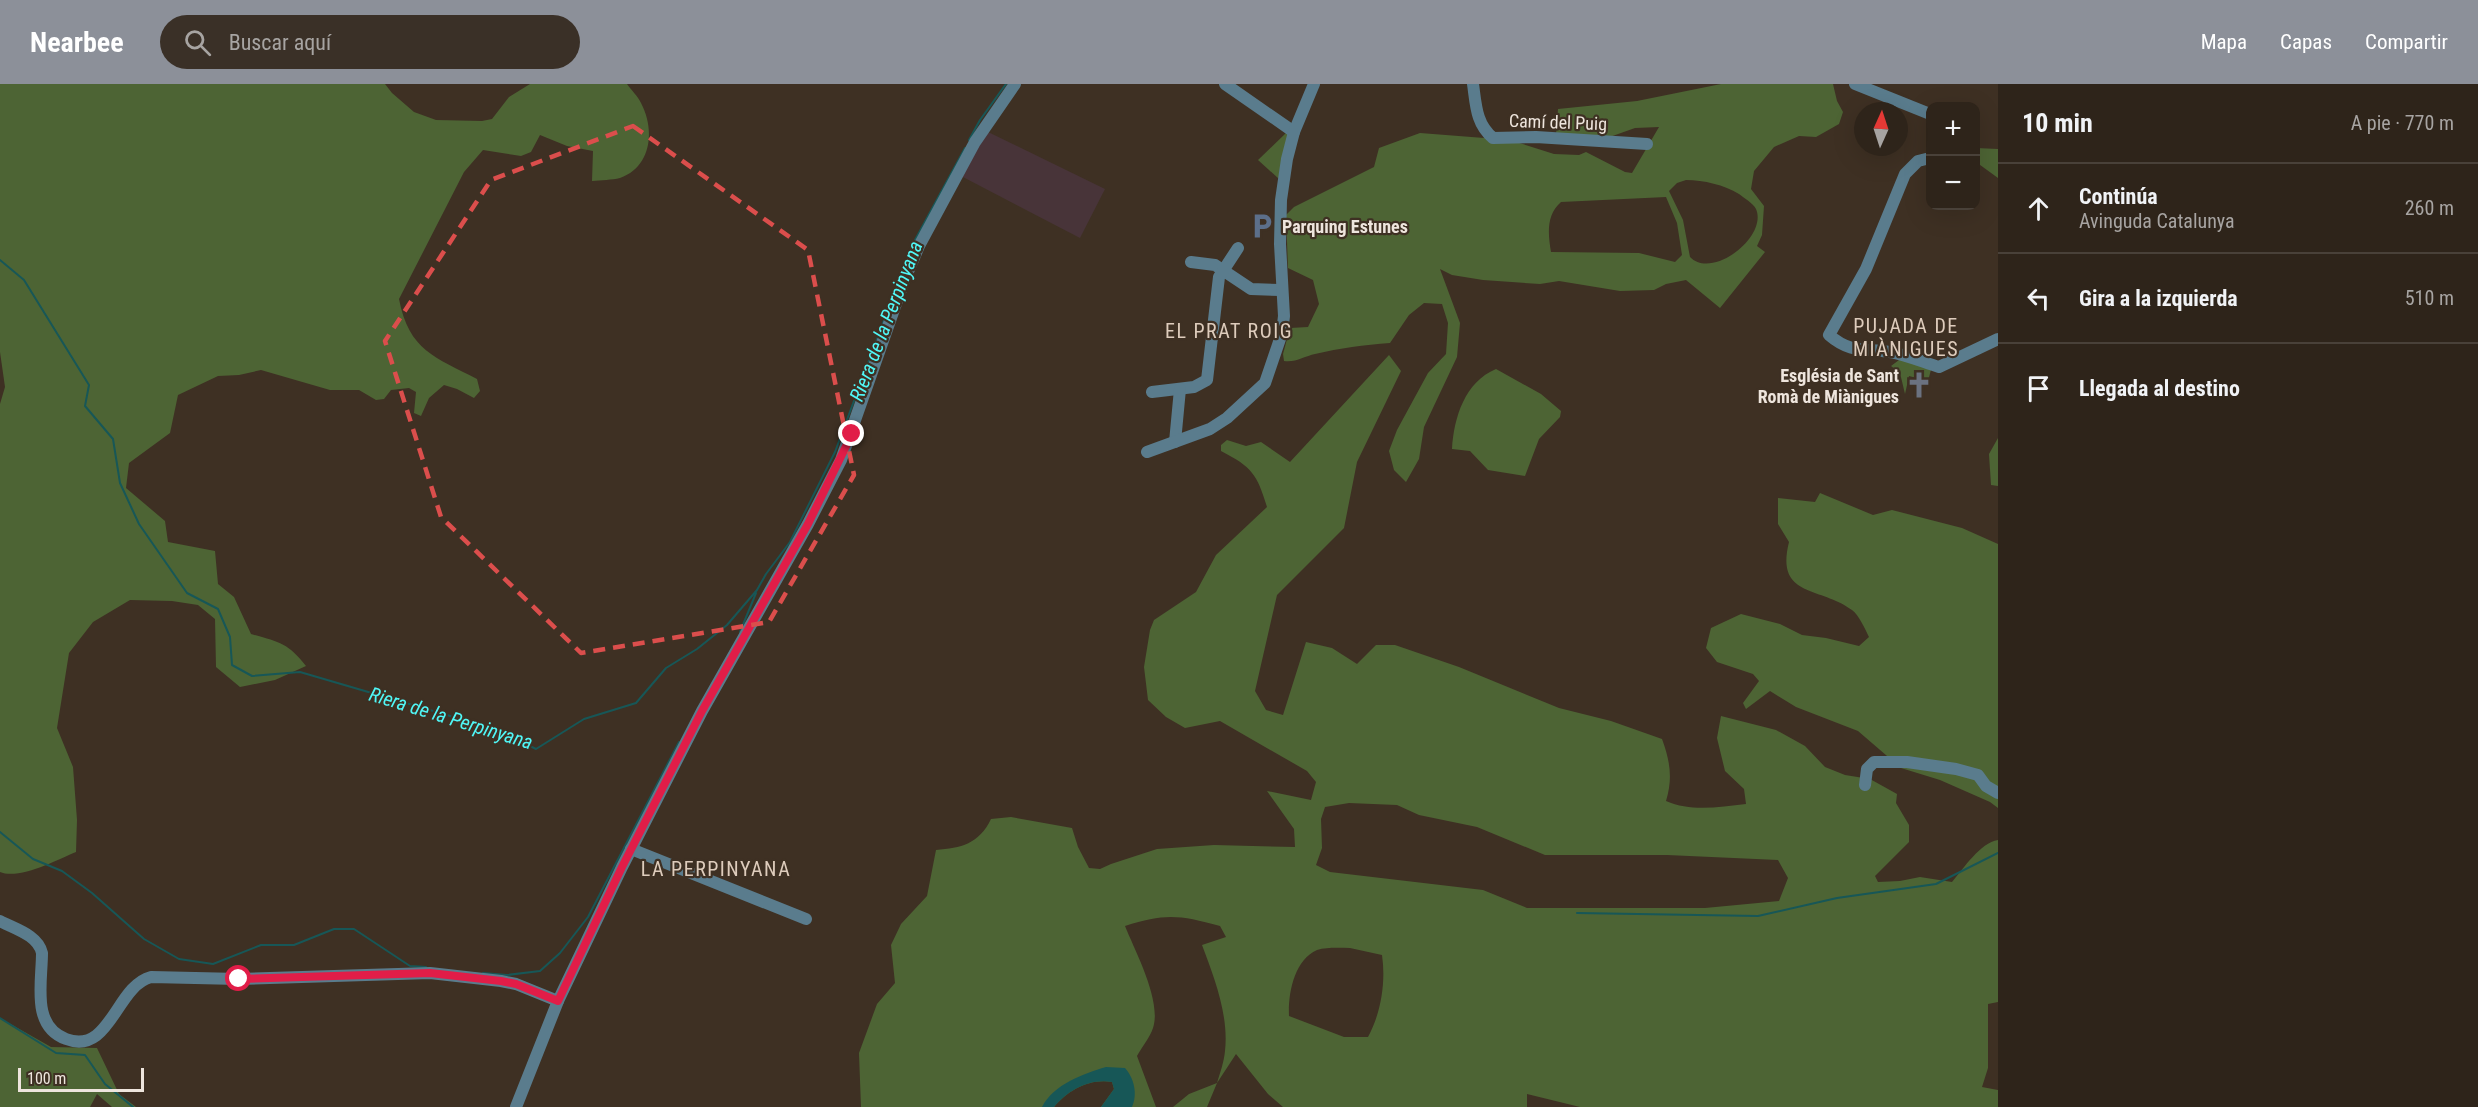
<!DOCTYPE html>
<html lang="es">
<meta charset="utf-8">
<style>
:root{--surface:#2e241a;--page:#3a3027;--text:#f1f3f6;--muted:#a7a4a2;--line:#494139;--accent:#8c9099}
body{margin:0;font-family:"Roboto Condensed",sans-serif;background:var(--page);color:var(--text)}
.controls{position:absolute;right:18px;top:18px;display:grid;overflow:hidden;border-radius:12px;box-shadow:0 6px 24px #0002}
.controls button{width:54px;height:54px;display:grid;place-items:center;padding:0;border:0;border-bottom:2px solid var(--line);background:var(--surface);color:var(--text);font:30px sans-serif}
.compass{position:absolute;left:1854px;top:18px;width:54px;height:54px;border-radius:50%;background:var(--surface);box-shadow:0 6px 24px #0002;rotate:3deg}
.scale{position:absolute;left:18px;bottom:15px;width:126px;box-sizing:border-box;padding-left:6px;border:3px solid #eee5dd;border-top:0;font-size:16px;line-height:21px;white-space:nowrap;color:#eee5dd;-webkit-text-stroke:4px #3e3023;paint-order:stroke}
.stop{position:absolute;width:18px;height:18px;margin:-14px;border:4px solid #e11d48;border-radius:50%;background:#fff}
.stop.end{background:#e11d48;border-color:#fff;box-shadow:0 2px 6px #0008}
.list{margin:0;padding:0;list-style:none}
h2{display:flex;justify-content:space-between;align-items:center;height:78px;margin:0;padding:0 24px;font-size:26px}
h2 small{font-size:20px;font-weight:400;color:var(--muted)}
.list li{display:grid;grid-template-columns:39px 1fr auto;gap:18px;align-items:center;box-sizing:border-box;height:90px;padding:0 24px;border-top:2px solid var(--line)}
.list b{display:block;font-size:22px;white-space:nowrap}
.list p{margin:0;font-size:20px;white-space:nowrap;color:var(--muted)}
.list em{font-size:20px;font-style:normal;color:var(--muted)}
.icon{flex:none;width:33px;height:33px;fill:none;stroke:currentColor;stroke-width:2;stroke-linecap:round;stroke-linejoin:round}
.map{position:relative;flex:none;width:1998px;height:1023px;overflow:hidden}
header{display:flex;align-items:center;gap:36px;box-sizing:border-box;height:84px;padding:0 30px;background:var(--accent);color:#fff}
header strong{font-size:28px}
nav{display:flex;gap:33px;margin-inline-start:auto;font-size:21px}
.search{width:420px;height:54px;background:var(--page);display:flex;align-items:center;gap:15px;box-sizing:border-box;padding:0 21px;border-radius:33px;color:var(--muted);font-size:22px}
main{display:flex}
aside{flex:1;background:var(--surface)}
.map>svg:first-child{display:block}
.industrial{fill:#483439}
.green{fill:#4d6434;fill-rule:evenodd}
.water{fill:#175757}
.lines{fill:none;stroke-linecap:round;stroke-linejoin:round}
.stream{stroke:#175757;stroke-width:2}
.minor{stroke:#5a7c8d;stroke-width:12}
.route{stroke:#e11d48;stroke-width:8}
.marked{fill:none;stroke:#db4e4c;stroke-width:4.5;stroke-dasharray:12 8;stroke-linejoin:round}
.labels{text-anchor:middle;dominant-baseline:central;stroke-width:4.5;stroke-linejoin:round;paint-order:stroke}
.street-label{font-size:18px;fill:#eee5dd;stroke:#3e3023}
.poi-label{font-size:18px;font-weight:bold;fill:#eee5dd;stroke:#3e3023;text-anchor:start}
.water-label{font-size:20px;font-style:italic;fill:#50f7f7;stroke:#3e3023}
.neighbourhood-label{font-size:20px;letter-spacing:1.5px;fill:#deccbc;stroke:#3e3023}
</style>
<header>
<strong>Nearbee</strong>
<div class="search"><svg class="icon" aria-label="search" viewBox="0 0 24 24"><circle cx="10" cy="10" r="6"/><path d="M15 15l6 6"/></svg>Buscar aquí</div>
<nav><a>Mapa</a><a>Capas</a><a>Compartir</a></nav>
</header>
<main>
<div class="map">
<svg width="1998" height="1023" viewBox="0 0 1998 1023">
<rect width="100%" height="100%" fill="#3e3023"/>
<path class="industrial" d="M986 47 1105 105 1080 154 961 92Z"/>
<g class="green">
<path d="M0 0H385L392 9 414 28 436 36 482 37 492 35 509 13 530 0H627C631 6 638 12 641 19 655 45 652 83 620 94 612 96 601 96 592 97L593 67 567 62 540 51 531 68 521 72 483 66 464 88 399 215C409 267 435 273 477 295L480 307 474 314 457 305 444 301 429 314 421 332 414 329 416 308 409 304 391 306 384 315 376 316 359 306H330L261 286 239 291 218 292 178 311 170 349 129 379 126 404 165 437 168 458 215 467 218 500 234 513 251 550C279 558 288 559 306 582L275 596 240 603 216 583 215 535 198 521 172 517 130 516 93 538 69 569 57 644 73 683 77 736 76 768C57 776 19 796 0 788V320L5 303 0 268Z"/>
<path d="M1721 0H1833L1837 17 1843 28 1839 40 1816 53 1799 52 1774 63 1754 87 1751 105 1764 122 1762 151 1757 162 1765 168 1720 224 1686 196 1666 200 1654 206 1620 207 1559 197 1540 200 1483 196 1452 191 1440 185 1460 239 1457 273 1424 343 1419 375 1406 398 1394 386 1389 367 1397 346 1428 289 1446 270 1448 239 1442 220 1424 219 1409 231 1390 259C1364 261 1340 264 1315 270 1305 272 1295 279 1284 277L1283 270 1290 244 1308 243 1319 220 1313 196 1288 184 1286 131 1294 123 1374 83 1379 64 1420 49 1510 56 1554 70 1579 71 1586 68 1625 88 1632 89 1659 43 1635 44 1604 55 1556 51 1558 25 1637 17ZM1686 96C1704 96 1724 101 1739 110 1744 114 1753 119 1756 125 1768 153 1712 196 1690 173L1683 136 1669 107 1677 99ZM1666 113 1677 139 1682 171 1675 178 1639 169 1551 168C1548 150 1546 131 1561 118Z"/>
<path d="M1287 48 1289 50 1279 95 1258 76Z"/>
<path d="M1976 64 1998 65V94L1976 78Z"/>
<path d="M1389 271 1401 287 1357 378 1344 444 1277 511 1255 607 1266 626 1283 631 1306 558 1332 564 1357 580 1376 561H1395L1459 583 1559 624 1611 637 1662 655C1670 677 1673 694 1666 717 1691 728 1719 723 1746 720L1744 705 1725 687 1717 654 1721 632 1776 646 1805 662 1825 683 1845 691 1870 695 1897 710 1896 719 1909 741V758L1875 792 1878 798 1900 797 1920 793 1952 798C1964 784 1980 759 1998 756V918L1988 920V984L1982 1003 1998 1006V1023H1580L1527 1010V1023H1283L1268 1010 1236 970 1217 999 1207 1023H1173L1189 1010 1217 999C1220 989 1224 978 1225 967 1229 931 1214 893 1202 861L1226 853 1220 842C1180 831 1165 829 1125 842 1135 867 1162 917 1153 944 1150 953 1142 963 1137 972L1156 1023H1101L1114 1005 1112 998C1090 994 1068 1006 1054 1023H861L859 969 877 920 895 899 891 861 901 840 927 812 936 766C961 764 979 760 991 735L1011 733 1072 744 1078 763 1089 784 1100 785 1111 780 1157 765 1214 761 1295 763 1294 745 1267 707 1311 716 1316 698 1307 687 1220 637 1185 644 1166 633 1148 616 1144 583 1150 546 1154 536 1196 508 1216 471 1267 423C1257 390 1252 383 1221 367V361L1227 356 1246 362 1261 358 1290 378ZM1349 719 1397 721 1419 731 1477 743 1545 771H1667L1778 776 1788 794 1779 817 1705 824H1527L1483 806 1330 788 1316 781 1322 764 1321 735 1325 723ZM1350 864 1382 871C1386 898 1381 929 1368 953H1344L1289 932C1288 910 1294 876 1317 866 1327 863 1340 864 1350 864Z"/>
<path d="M1903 273 1932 282 1928 297 1909 292 1905 310 1900 289 1891 282Z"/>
<path d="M1496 285 1541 310 1561 327 1560 333 1539 355 1525 392 1488 386 1470 367 1452 365C1454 333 1465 298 1496 285Z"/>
<path d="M1998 354V402L1991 401 1989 370Z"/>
<path d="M1820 409 1873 431 1892 426 1962 444 1998 460V724L1990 718 1940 696 1901 684 1858 647 1796 623 1770 607 1746 625 1743 619 1759 597 1753 590 1717 578 1706 564 1711 544 1741 530 1780 540 1802 551 1826 554 1859 562 1869 553C1865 545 1859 531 1852 526 1820 502 1775 514 1789 458L1778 440V414L1815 418Z"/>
<path d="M0 934 51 963 97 964 119 1010 136 1023H112L97 1010 90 1023H0Z"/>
</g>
<path class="water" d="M1106 983 1125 984C1134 994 1138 1010 1132 1023H1101L1114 1005 1112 998C1090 994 1068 1006 1054 1023H1042C1054 1000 1083 990 1106 983Z"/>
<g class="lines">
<g class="stream">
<path d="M969 56 980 36 1006 0"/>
<path d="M915 156 965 64"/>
<path d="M0 176 24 196 89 301 85 322 113 355 120 399 139 440 187 509 218 525 230 553 232 581 252 592 300 588 498 646 536 665 584 635 636 619 666 584 697 565 727 541 757 506 766 490 790 458 835 368 893 212"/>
<path d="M902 187 909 170"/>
<path d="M740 548 756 509"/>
<path d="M0 748 33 775 62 787 92 809 144 855 179 875 213 880 261 861H294L334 845H354L410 882 426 883"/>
<path d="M1577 829 1758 832 1837 814 1936 800 1998 769"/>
<path d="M483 889 507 891 540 887 560 869 588 833 679 658"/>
<path d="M0 934 56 969 85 971 105 1000 133 1023"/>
</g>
<g class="minor">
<path d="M1225 0 1294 48"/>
<path d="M1473 0C1476 21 1476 40 1493 54L1536 53 1647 60"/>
<path d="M1855 0 1930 30"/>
<path d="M1930 74 1918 77 1905 90 1866 185 1829 251C1851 270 1865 264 1890 268 1907 271 1923 278 1939 283L1998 255"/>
<path d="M1191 178 1215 181 1251 205 1281 206"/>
<path d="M1152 308 1194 303 1207 296 1219 193 1238 164"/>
<path d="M1175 358 1180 305"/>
<path d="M1147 368 1210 345 1227 334 1265 299 1282 249 1284 232 1280 160 1281 116 1287 75 1294 48 1314 0"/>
<path d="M1865 701 1867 685 1874 678H1907L1956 685 1978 691 1986 702 1998 709"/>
<path d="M631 765 806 835"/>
<path d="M0 837C15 845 38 851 42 869 42 899 31 942 66 955 110 972 116 902 151 893L239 895 430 889 501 897 516 900 558 917"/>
<path d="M516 1023 558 917 622 783 702 627 808 440 841 376 904 197 919 162 975 58 1015 0"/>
</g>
</g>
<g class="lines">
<path class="route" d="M239 895 430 889 501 897 516 900 558 917 622 783 702 627 808 440 852 350"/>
</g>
<path class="marked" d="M633 42 808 166 854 391 769 538 581 569 441 433 385 257 491 96Z"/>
<defs>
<g id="parking-bare" transform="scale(2.07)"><path d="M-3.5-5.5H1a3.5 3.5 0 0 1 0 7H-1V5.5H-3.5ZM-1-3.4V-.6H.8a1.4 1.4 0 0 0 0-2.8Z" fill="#5c6f8a" stroke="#3e3023" stroke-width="2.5" paint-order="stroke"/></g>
<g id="church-bare" transform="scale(2.07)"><path d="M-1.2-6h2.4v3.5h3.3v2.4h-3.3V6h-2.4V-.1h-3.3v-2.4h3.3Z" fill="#6b7280" stroke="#3e3023" stroke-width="2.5" paint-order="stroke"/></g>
</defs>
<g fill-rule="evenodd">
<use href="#parking-bare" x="1262" y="142"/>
<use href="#church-bare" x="1919" y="301"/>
</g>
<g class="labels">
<g class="street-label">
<text transform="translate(1558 38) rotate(2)">Camí del Puig</text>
</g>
<g class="poi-label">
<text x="1282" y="142">Parquing Estunes</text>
<text x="1899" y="291" text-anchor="end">Església de Sant<tspan x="1899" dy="21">Romà de Miànigues</tspan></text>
</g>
<g class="water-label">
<text transform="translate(886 237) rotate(-69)">Riera de la Perpinyana</text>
<text transform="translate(451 634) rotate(17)">Riera de la Perpinyana</text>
</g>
<g class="neighbourhood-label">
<text x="1906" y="242">PUJADA DE<tspan x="1906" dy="23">MIÀNIGUES</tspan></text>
<text x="1229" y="247">EL PRAT ROIG</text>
<text x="716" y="785">LA PERPINYANA</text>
</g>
</g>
</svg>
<div class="controls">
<button>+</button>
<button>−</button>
</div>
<svg class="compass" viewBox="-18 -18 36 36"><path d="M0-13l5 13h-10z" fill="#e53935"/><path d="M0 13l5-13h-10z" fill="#a7a4a2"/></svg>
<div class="scale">100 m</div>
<div class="stop" style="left:239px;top:895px"></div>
<div class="stop end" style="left:852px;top:350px"></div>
</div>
<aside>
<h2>10 min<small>A pie · 770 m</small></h2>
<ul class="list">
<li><svg class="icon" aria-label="ahead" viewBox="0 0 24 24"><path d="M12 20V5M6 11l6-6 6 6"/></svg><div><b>Continúa</b><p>Avinguda Catalunya</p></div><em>260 m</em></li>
<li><svg class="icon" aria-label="left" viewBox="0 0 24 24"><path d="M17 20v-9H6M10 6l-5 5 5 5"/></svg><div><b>Gira a la izquierda</b></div><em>510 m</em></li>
<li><svg class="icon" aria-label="arrive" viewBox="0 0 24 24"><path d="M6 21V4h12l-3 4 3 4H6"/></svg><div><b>Llegada al destino</b></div></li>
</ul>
</aside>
</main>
